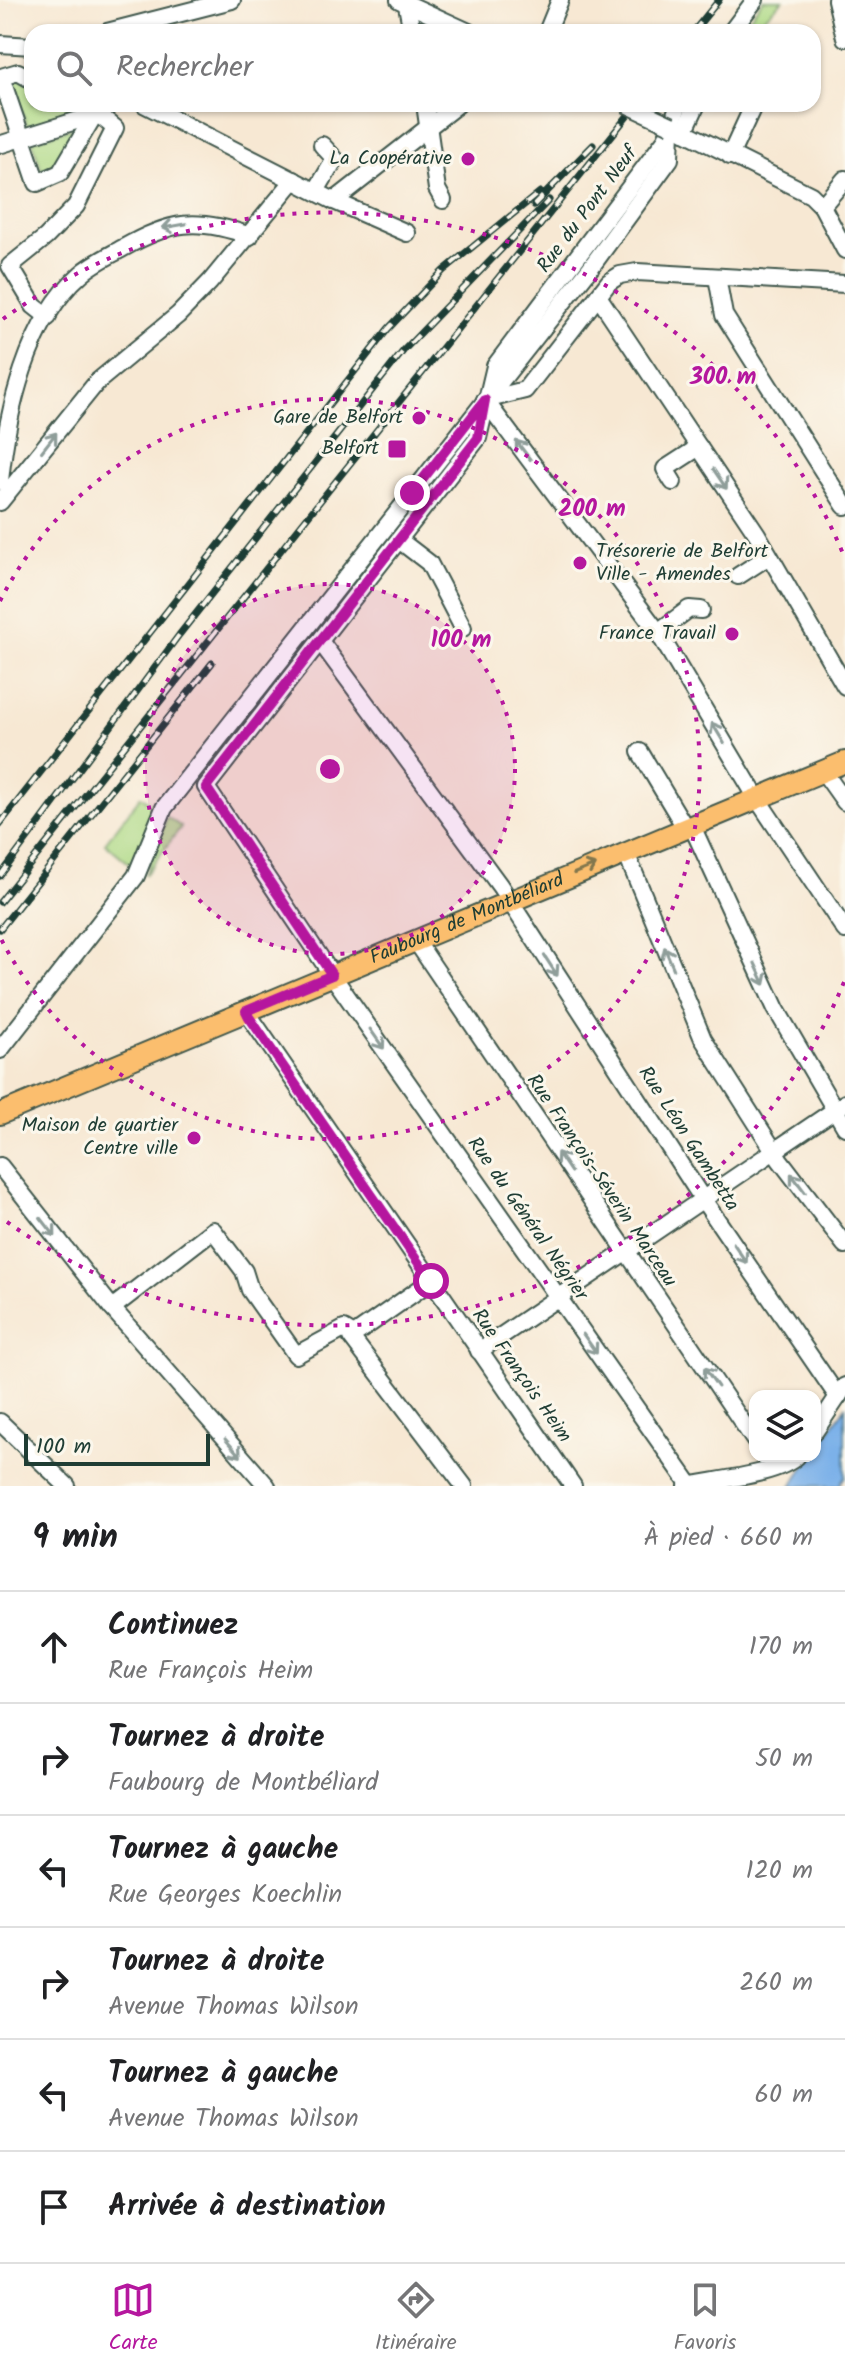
<!DOCTYPE html>
<html lang="fr">
<meta charset="utf-8">
<style>
:root{--surface:#fff;--page:#f6f6f6;--text:#202124;--muted:#757577;--line:#e0e0e0;--accent:#b5179e}
body{margin:0;font-family:Kalam,sans-serif;background:var(--page);color:var(--text)}
.controls{position:absolute;right:24px;bottom:24px;display:grid;overflow:hidden;border-radius:16px;box-shadow:0 2px 6px #0004}
.controls button{width:72px;height:72px;display:grid;place-items:center;padding:0;border:0;border-bottom:2px solid var(--line);background:var(--surface);color:var(--text);font:40px sans-serif}
.scale{position:absolute;left:24px;bottom:20px;width:186px;box-sizing:border-box;padding-left:8px;border:4px solid #1f3d34;border-top:0;font-size:22px;line-height:28px;white-space:nowrap;color:#1f3d34;-webkit-text-stroke:6px #fbf7ec;paint-order:stroke}
.stop{position:absolute;width:24px;height:24px;margin:-18px;border:6px solid #b5179e;border-radius:50%;background:#fff}
.stop.end{background:#b5179e;border-color:#fff;box-shadow:0 2px 8px #0008}
.list{margin:0;padding:0;list-style:none}
h2{display:flex;justify-content:space-between;align-items:center;height:104px;margin:0;padding:0 32px;font-size:34px}
h2 small{font-size:26px;font-weight:400;color:var(--muted)}
.list li{display:grid;grid-template-columns:52px 1fr auto;gap:24px;align-items:center;box-sizing:border-box;height:112px;padding:0 32px;border-top:2px solid var(--line)}
.list b{display:block;font-size:30px;white-space:nowrap}
.list p{margin:0;font-size:26px;white-space:nowrap;color:var(--muted)}
.list em{font-size:26px;font-style:normal;color:var(--muted)}
.icon{flex:none;width:44px;height:44px;fill:none;stroke:currentColor;stroke-width:2;stroke-linecap:round;stroke-linejoin:round}
.map{position:relative;flex:none;width:845px;height:1486px;overflow:hidden}
.search{position:absolute;background:var(--surface);box-shadow:0 2px 6px #0004;left:24px;right:24px;top:24px;height:88px;display:flex;align-items:center;gap:20px;box-sizing:border-box;padding:0 28px;border-radius:24px;color:var(--muted);font-size:30px}
.sheet{height:776px;background:var(--surface)}
nav{display:flex;justify-content:space-around;align-items:center;box-sizing:border-box;height:112px;border-top:2px solid var(--line);background:var(--surface);font-size:22px;color:var(--muted)}
nav a{display:grid;justify-items:center;gap:4px}
nav .on{color:var(--accent)}
.map>svg:first-child{display:block}
.grass{fill:#aed985;stroke:#668b5c;stroke-width:2}
.water{fill:#7bb1e9;stroke:#4d778e;stroke-width:2}
.lines{fill:none;stroke-linecap:round;stroke-linejoin:round}
.minor-casing{stroke:#3f574c;stroke-width:20}
.major-casing{stroke:#3f574c;stroke-width:24}
.minor{stroke:#fff;stroke-width:16}
.major{stroke:#fbbe6e;stroke-width:20}
.rail-casing{stroke:#1f3d34;stroke-width:7}
.rail{stroke:#fbf7ec;stroke-width:4;stroke-dasharray:12;stroke-linecap:butt}
.minor-bridge-casing{stroke:#3f574c;stroke-width:20;stroke-linecap:butt}
.minor-bridge{stroke:#fff;stroke-width:16}
.oneway{stroke:#8f9e9a}
.oneway2{stroke:#82774e}
.route{stroke:#b5179e;stroke-width:10}
.ring{fill:none;stroke:#b5179e;stroke-width:4;stroke-dasharray:4 8}
.poi-dot{fill:#b5179e;stroke:#fbf7ec;stroke-width:3}
.labels{text-anchor:middle;dominant-baseline:central;stroke-width:6;stroke-linejoin:round;paint-order:stroke}
.poi-label{font-size:20px;fill:#1f3d34;stroke:#fbf7ec;text-anchor:end}
.street-label{font-size:20px;fill:#1f3d34;stroke:#fbf7ec}
.centre{fill:#b5179e;stroke:#fbf7ec;stroke-width:4}
.ring-label{font-size:24px;text-anchor:middle;font-weight:bold;fill:#b5179e;stroke:#fbf7ec;stroke-width:6;stroke-linejoin:round;paint-order:stroke}
</style>
<div class="map">
<svg width="845" height="1486" viewBox="0 0 845 1486">
<rect width="100%" height="100%" fill="#fbf7ec"/>
<filter id="ink" filterUnits="userSpaceOnUse"><feTurbulence type="fractalNoise" baseFrequency=".0125" numOctaves="2"/><feDisplacementMap in="SourceGraphic" scale="16" xChannelSelector="R" yChannelSelector="G"/><feConvolveMatrix kernelMatrix="1 2 1 2 8 2 1 2 1" color-interpolation-filters="sRGB"/></filter>
<filter id="wash" filterUnits="userSpaceOnUse"><feTurbulence type="fractalNoise" baseFrequency=".006" numOctaves="4" result="noise"/><feDisplacementMap in="SourceGraphic" scale="32" xChannelSelector="R" yChannelSelector="G"/><feGaussianBlur stdDeviation="1.8" result="paint"/><feColorMatrix in="noise" values="0 0 0 0 0 0 0 0 0 0 0 0 0 0 0 0 0 1.4 0 .05"/><feComposite in="paint" operator="in"/></filter>
<g filter="url(#wash)">
<rect width="100%" height="100%" fill="#f7e8d3"/>
<g class="grass">
<path d="M763 0H783L749 32H739Z"/>
<path d="M19 78 32 85V104H66L77 110 27 126 12 80Z"/>
<path d="M83 124 57 169 43 174 32 141Z"/>
<path d="M141 796 156 808 138 857 131 865 105 843Z"/>
<path d="M167 817 181 827 145 875Z"/>
</g>
<path class="water" d="M845 1408V1476L839 1486H791Z"/>
</g>
<g filter="url(#ink)">
<g class="lines">
<g class="minor-casing">
<g id="minor">
<path d="M399 0 469 32"/>
<path d="M406 0 412 32"/>
<path d="M836 0 845 38"/>
<path d="M107 32 232 0"/>
<path d="M547 32 560 0"/>
<path d="M731 32 755 0"/>
<path d="M0 44 32 46"/>
<path d="M32 80 18 72 1 77 37 183 60 173 92 119 98 114"/>
<path d="M144 104 334 201 407 233"/>
<path d="M425 104 437 189 443 200"/>
<path d="M679 104 666 139 495 366 478 438 206 787 332 975 690 1485"/>
<path d="M671 125 811 195 822 206 845 250"/>
<path d="M684 132 697 104"/>
<path d="M2 144 98 114"/>
<path d="M730 156 754 104"/>
<path d="M316 191 335 159 322 145"/>
<path d="M334 201 458 104"/>
<path d="M822 206 845 179"/>
<path d="M717 277 724 315 845 506"/>
<path d="M598 296 757 534 845 686"/>
<path d="M48 317 34 306 10 266 46 237 76 206 115 128 98 114 110 104"/>
<path d="M485 400 658 632 758 800 845 930"/>
<path d="M485 400 525 390 609 282 620 275 637 272 845 284"/>
<path d="M0 481C7 413 27 321 81 274 93 263 109 256 123 248 171 221 196 217 250 236"/>
<path d="M673 482 665 469 699 447"/>
<path d="M0 502 97 382 178 315 210 282 294 180"/>
<path d="M399 540 429 563 463 628"/>
<path d="M738 576 769 556"/>
<path d="M658 632 689 609 701 610"/>
<path d="M320 641 500 886 702 1198 838 1397"/>
<path d="M640 752 686 829"/>
<path d="M823 771 845 802"/>
<path d="M692 826 776 1009 845 1127"/>
<path d="M626 853 703 1039 780 1160 845 1245"/>
<path d="M416 941 755 1441"/>
<path d="M246 1011 573 1486"/>
<path d="M0 1050 136 876 164 808 591 267 670 159 671 130"/>
<path d="M0 1166 112 1308 267 1486"/>
<path d="M431 1281 351 1337 464 1486"/>
<path d="M112 1308 213 1230 244 1271 250 1290 296 1355 344 1329 354 1335"/>
<path d="M479 1351 845 1103"/>
<path d="M0 1422 67 1486"/>
<path d="M815 1431 845 1386"/>
<path d="M687 1486C714 1480 778 1475 797 1456"/>
</g>
</g>
<g class="major-casing">
<g id="major">
<path id="s1" d="M0 1114 845 762"/>
</g>
</g>
<use href="#minor" class="minor"/>
<use href="#major" class="major"/>
<g class="rail-casing">
<g id="rail">
<path d="M693 32 719 0"/>
<path d="M534 205 593 145"/>
<path d="M0 824 388 329 443 271 540 192"/>
<path d="M0 876 179 635 404 350 549 200"/>
<path d="M0 902 637 104"/>
<path d="M0 929 212 663"/>
</g>
</g>
<use href="#rail" class="rail"/>
<g class="minor-bridge-casing">
<path id="minor-bridge" d="M626 104 671 125"/>
</g>
<use href="#minor-bridge" class="minor-bridge"/>
</g>
<defs><path id="oneway-shaft" d="M-6 0H5M1.5-3L5.5 0L1.5 3" fill="none" stroke-width="1.6" stroke-linecap="round" stroke-linejoin="round" transform="scale(2)"/></defs>
<g class="oneway">
<use href="#oneway-shaft" transform="translate(174 226) rotate(170)"/>
<use href="#oneway-shaft" transform="translate(49 442) rotate(-52)"/>
<use href="#oneway-shaft" transform="translate(523 450) rotate(-127)"/>
<use href="#oneway-shaft" transform="translate(720 479) rotate(56)"/>
<use href="#oneway-shaft" transform="translate(718 733) rotate(-121)"/>
<use href="#oneway-shaft" transform="translate(669 958) rotate(-113)"/>
<use href="#oneway-shaft" transform="translate(551 966) rotate(57)"/>
<use href="#oneway-shaft" transform="translate(760 974) rotate(65)"/>
<use href="#oneway-shaft" transform="translate(377 1039) rotate(55)"/>
<use href="#oneway-shaft" transform="translate(564 1162) rotate(-124)"/>
<use href="#oneway-shaft" transform="translate(798 1183) rotate(-127)"/>
<use href="#oneway-shaft" transform="translate(48 1227) rotate(52)"/>
<use href="#oneway-shaft" transform="translate(740 1253) rotate(56)"/>
<use href="#oneway-shaft" transform="translate(590 1344) rotate(55)"/>
<use href="#oneway-shaft" transform="translate(711 1377) rotate(-125)"/>
<use href="#oneway-shaft" transform="translate(233 1448) rotate(49)"/>
</g>
<use class="oneway2" href="#oneway-shaft" transform="translate(585 869) rotate(-22)"/>
</g>
<g class="lines" filter="url(#ink)">
<path class="route" d="M412 493 485 400 478 438 206 787 332 975 246 1011 249 1017 431 1281"/>
</g>
<circle cx="330" cy="769" r="185" fill="#b5179e" fill-opacity=".12"/>
<g class="ring">
<circle cx="330" cy="769" r="185"/>
<path d="M0 601A370 370 0 1 1 0 937"/>
<path d="M844 982A556 556 0 0 1 3 1219M3 319A556 556 0 0 1 844 556"/>
</g>
<g class="poi-dot">
<circle cx="468" cy="159" r="8"/>
<circle cx="419" cy="418" r="8"/>
<rect x="387" y="439" width="20" height="20" rx="4"/>
<circle cx="580" cy="563" r="8"/>
<circle cx="732" cy="634" r="8"/>
<circle cx="194" cy="1138" r="8"/>
</g>
<g class="labels">
<g class="poi-label">
<text x="452" y="159">La Coopérative</text>
<text x="403" y="418">Gare de Belfort</text>
<text x="379" y="449">Belfort</text>
<text x="596" y="552" text-anchor="start">Trésorerie de Belfort<tspan x="596" dy="23">Ville - Amendes</tspan></text>
<text x="716" y="634">France Travail</text>
<text x="178" y="1126">Maison de quartier<tspan x="178" dy="23">Centre ville</tspan></text>
</g>
<g class="street-label">
<text transform="translate(588 210) rotate(-53)">Rue du Pont Neuf</text>
<text stroke="none"><textPath href="#s1" startOffset="506">Faubourg de Montbéliard</textPath></text>
<text transform="translate(688 1139) rotate(57)">Rue Léon Gambetta</text>
<text transform="translate(601 1181) rotate(56)">Rue François-Séverin Marceau</text>
<text transform="translate(527 1219) rotate(55)">Rue du Général Négrier</text>
<text transform="translate(521 1376) rotate(55)">Rue François Heim</text>
</g>
</g>
<circle cx="330" cy="769" r="12" class="centre"/>
<g class="ring-label">
<text x="723" y="384">300 m</text>
<text x="592" y="516">200 m</text>
<text x="461" y="647">100 m</text>
</g>
</svg>
<div class="controls">
<button><svg class="icon" aria-label="layers" viewBox="0 0 24 24"><path d="M12 4l9 5-9 5-9-5zM3 14l9 5 9-5"/></svg></button>
</div>
<div class="scale">100 m</div>
<div class="stop" style="left:431px;top:1281px"></div>
<div class="stop end" style="left:412px;top:493px"></div>
<div class="search"><svg class="icon" aria-label="search" viewBox="0 0 24 24"><circle cx="10" cy="10" r="6"/><path d="M15 15l6 6"/></svg>Rechercher</div>
</div>
<section class="sheet">
<h2>9 min<small>À pied · 660 m</small></h2>
<ul class="list">
<li><svg class="icon" aria-label="ahead" viewBox="0 0 24 24"><path d="M12 20V5M6 11l6-6 6 6"/></svg><div><b>Continuez</b><p>Rue François Heim</p></div><em>170 m</em></li>
<li><svg class="icon" aria-label="right" viewBox="0 0 24 24"><path d="M7 20v-9h11M14 6l5 5-5 5"/></svg><div><b>Tournez à droite</b><p>Faubourg de Montbéliard</p></div><em>50 m</em></li>
<li><svg class="icon" aria-label="left" viewBox="0 0 24 24"><path d="M17 20v-9H6M10 6l-5 5 5 5"/></svg><div><b>Tournez à gauche</b><p>Rue Georges Koechlin</p></div><em>120 m</em></li>
<li><svg class="icon" aria-label="right" viewBox="0 0 24 24"><path d="M7 20v-9h11M14 6l5 5-5 5"/></svg><div><b>Tournez à droite</b><p>Avenue Thomas Wilson</p></div><em>260 m</em></li>
<li><svg class="icon" aria-label="left" viewBox="0 0 24 24"><path d="M17 20v-9H6M10 6l-5 5 5 5"/></svg><div><b>Tournez à gauche</b><p>Avenue Thomas Wilson</p></div><em>60 m</em></li>
<li><svg class="icon" aria-label="arrive" viewBox="0 0 24 24"><path d="M6 21V4h12l-3 4 3 4H6"/></svg><div><b>Arrivée à destination</b></div></li>
</ul>
</section>
<nav>
<a class="on"><svg class="icon" aria-label="map" viewBox="0 0 24 24"><path d="M3 6l6-2 6 2 6-2v14l-6 2-6-2-6 2zM9 4v14M15 6v14"/></svg>Carte</a>
<a><svg class="icon" aria-label="directions" viewBox="0 0 24 24"><path d="M12 3l9 9-9 9-9-9zM9 14v-3h6M13 9l2 2-2 2"/></svg>Itinéraire</a>
<a><svg class="icon" aria-label="saved" viewBox="0 0 24 24"><path d="M7 4h10v16l-5-4-5 4z"/></svg>Favoris</a>
</nav>
